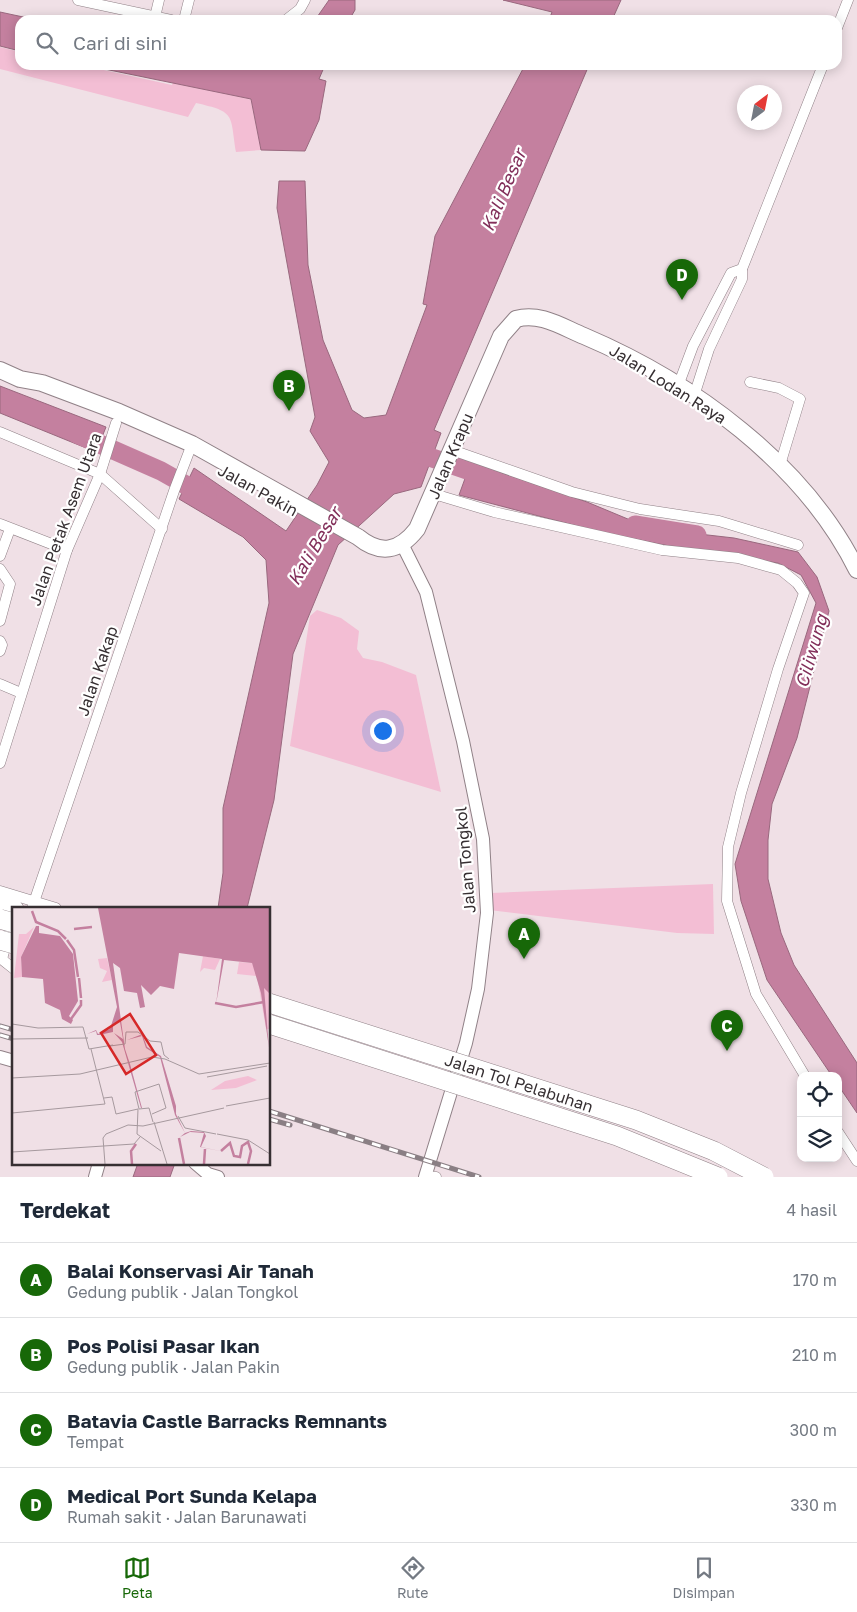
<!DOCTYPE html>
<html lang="id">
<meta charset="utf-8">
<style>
:root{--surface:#fff;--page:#f6f6f7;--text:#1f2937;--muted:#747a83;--line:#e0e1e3;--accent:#176808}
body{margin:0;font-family:"Golos Text",sans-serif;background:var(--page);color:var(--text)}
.controls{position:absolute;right:15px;bottom:15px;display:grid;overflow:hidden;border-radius:10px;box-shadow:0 2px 12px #0003}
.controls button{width:45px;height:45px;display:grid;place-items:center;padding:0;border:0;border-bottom:1px solid var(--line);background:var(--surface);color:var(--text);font:25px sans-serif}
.compass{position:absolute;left:737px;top:85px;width:45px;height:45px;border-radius:50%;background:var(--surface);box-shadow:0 2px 12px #0003;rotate:32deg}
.you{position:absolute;left:382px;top:730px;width:18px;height:18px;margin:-12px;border:4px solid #fff;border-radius:50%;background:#1a73e8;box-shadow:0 0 0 8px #1a73e833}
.badge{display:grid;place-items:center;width:32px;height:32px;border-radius:50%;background:var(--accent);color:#fff;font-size:16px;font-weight:700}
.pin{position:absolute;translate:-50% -41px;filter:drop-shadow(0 1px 2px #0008)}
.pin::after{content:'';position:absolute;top:26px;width:18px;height:15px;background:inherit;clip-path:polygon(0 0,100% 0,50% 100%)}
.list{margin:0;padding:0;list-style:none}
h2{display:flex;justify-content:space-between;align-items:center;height:65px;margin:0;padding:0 20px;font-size:21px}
h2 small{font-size:16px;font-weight:400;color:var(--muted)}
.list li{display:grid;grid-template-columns:32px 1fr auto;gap:15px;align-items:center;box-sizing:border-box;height:75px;padding:0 20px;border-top:1px solid var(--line)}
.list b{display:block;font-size:19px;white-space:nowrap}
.list p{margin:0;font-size:16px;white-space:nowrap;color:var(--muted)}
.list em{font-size:16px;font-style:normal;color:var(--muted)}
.icon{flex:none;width:28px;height:28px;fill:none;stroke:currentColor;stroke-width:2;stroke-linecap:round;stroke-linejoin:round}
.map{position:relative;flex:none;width:857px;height:1177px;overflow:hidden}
.search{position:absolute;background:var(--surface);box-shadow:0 2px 12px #0003;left:15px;right:15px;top:15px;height:55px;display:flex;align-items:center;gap:12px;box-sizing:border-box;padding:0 18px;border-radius:15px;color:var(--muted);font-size:19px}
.sheet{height:365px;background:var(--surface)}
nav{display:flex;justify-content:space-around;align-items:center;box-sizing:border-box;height:70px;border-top:1px solid var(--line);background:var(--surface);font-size:14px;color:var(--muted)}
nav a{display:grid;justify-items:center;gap:2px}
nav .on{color:var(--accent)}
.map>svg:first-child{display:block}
.green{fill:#f3bed4}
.water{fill:#c4809f;stroke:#99687e}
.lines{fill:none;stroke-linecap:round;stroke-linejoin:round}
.river{stroke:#c4809f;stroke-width:19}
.minor-casing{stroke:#908187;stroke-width:11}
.tertiary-casing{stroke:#908187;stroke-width:14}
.trunk-casing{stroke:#908187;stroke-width:18}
.motorway-casing{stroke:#908187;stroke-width:20}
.minor{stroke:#fff;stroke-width:10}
.tertiary{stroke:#fff;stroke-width:12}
.trunk{stroke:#fff;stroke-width:16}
.motorway{stroke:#fff;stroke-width:19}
.rail-casing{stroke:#8a7f84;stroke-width:5}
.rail{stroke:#fff;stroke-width:3;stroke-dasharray:9;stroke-linecap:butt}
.motorway-bridge-casing{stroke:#908187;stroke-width:20;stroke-linecap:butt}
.motorway-bridge{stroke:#fff;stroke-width:19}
.labels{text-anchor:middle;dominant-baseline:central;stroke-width:4.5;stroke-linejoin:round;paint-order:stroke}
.street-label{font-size:16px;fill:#362f32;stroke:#fff}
.water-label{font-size:18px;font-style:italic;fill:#822f5a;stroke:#fff}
.inset-river{fill:none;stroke:#c4809f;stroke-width:2.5}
.inset-road{fill:none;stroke:#a6999e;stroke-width:1}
.view{fill:#d62828;fill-opacity:0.15;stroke:#d62828;stroke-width:2.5}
.inset-edge{fill:none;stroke:#362f32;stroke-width:2.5}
</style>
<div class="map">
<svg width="857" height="1177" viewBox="0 0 857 1177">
<rect width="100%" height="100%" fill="#f0e0e6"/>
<g class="green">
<path d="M0 47 20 52V65H81L172 85 173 82 251 99 261 150 236 152C230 114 236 112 196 103L188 117 0 69Z"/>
<path d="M317 610 341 618 359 631 357 649 363 658 382 662 416 675 441 792 290 746 310 616Z"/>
<path d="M713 884 714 934 677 933 489 910 491 893Z"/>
</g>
<g class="water">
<path d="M329 0H355V10L349 20H315Z"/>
<path d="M503 0H621L612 20H549L552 12Z"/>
<path d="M0 12 37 20H20V51L0 46Z"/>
<path d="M85 65H325L319 79 326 81 319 120 305 151 261 150 251 99Z"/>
<path d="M525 65H589L434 430 441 433 421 487 394 494 338 545 293 654 274 800 247 908H218L223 873V808L269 603 266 560 243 537 179 499 194 468 286 531 317 485 329 462 310 431 315 417 277 208 279 181H305L308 265 323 340 352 410 364 418 386 415 427 305 423 304 435 236Z"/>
<path d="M0 386 106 427 96 452 0 413Z"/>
<path d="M471 462 587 502 635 522 664 530 734 538 798 552 817 577 829 611 797 738 772 804 768 840V879L781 933 794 965 857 1063V1113L838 1085V1076H832L767 980 741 901 735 864 816 603 801 575 778 563 684 549 596 531 459 495Z"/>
<path d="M138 1163H175L170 1177H133Z"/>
</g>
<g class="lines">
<g class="river">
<path d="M77 434 161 471 207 497"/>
<path d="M415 452 493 479"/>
<path d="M635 525 697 535"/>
</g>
<g class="minor-casing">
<g id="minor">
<path d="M78 0 171 20"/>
<path d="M155 17 159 0"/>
<path d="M184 20 189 0"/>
<path d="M286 20 300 9 305 0"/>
<path d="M837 28 848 0"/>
<path d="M750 382 779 388 800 399 780 465"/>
<path d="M678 386 693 346 731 273 742 269"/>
<path d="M694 396 709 349 742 279V269L823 65"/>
<path d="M0 432 100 474 162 529"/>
<path d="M452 450 572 492 640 509 719 521 798 545"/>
<path d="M434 494 494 512 662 550 738 558 781 570 797 583 804 593 778 669 741 793 728 847 727 901 756 994 805 1076"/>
<path d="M0 524 67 550"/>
<path d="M0 556 10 529"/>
<path d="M0 569 10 584 0 621"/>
<path d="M0 641 2 645 0 651"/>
<path d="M0 684 21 693"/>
<path d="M0 763 67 550 100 474 116 423"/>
<path d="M0 891 56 908"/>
<path d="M32 908 174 491 192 444"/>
<path d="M0 958 14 969"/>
<path d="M2 959 13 919"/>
<path d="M838 1132 857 1161"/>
<path d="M426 1176 436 1177"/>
</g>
</g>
<g class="tertiary-casing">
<g id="tertiary">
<path d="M402 544 426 592 463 741 483 839 487 913 478 989 466 1043 425 1177"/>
<path d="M0 1057 14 1061"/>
<path d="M195 1163 208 1174 218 1177"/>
<path d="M95 1177 99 1163"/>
</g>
</g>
<g class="trunk-casing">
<path id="trunk" d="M0 370 20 379 42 383 119 412 192 444 358 537C380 555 399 552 417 529L501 336 516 319C540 312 562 327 584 336 692 382 804 463 857 570"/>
</g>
<g class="motorway-casing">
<path id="motorway" d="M0 904 14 909"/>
</g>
<use href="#minor" class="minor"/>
<use href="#tertiary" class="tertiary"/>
<use href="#trunk" class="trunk"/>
<use href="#motorway" class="motorway"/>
<g class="rail-casing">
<g id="rail">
<path d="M0 1026 14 1030"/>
<path d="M0 1035 14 1039"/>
<path d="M269 1111 479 1177"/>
<path d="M269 1119 290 1125"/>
</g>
</g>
<use href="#rail" class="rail"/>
<g class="motorway-bridge-casing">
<g id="motorway-bridge">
<path d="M0 919 14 923"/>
<path d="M0 940 14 944"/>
<path d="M269 1003 636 1120 714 1151 764 1177"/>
<path d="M269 1024 617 1136 718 1177"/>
</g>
</g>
<use href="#motorway-bridge" class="motorway-bridge"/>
</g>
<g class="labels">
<g class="street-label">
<text transform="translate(668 384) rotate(32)">Jalan Lodan Raya</text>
<text transform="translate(450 456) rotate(-67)">Jalan Krapu</text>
<text transform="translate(258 490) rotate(29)">Jalan Pakin</text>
<text transform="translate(65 519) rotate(-70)">Jalan Petak Asem Utara</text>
<text transform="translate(97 671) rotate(-71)">Jalan Kakap</text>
<text transform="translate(465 860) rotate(-95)">Jalan Tongkol</text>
<text transform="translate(519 1083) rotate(18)">Jalan Tol Pelabuhan</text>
</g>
<g class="water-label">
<text transform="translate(503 190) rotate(-67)">Kali Besar</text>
<text transform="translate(314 546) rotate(-59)">Kali Besar</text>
<text transform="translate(811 651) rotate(-74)">Ciliwung</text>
</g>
</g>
<g transform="translate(12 907)">
<rect width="258" height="258" fill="#f0e0e6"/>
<path d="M22 20 9 50 10 70 2 71 7 27H14ZM191 49 208 52 203 63 192 61 188 65ZM95 51 100 73 90 75 95 64 88 61 86 52ZM227 55 240 56 245 68 257 59V122H254L245 69 225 67ZM236 169 245 173 224 181 199 183 213 174Z" fill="#f3bed4"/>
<path d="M86 1H257V86L252 81 257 141 249 86 240 56 212 53 204 97 210 52 167 46 162 82 148 79 139 88 129 78 133 100 128 101 125 86 112 84 108 61 101 56 113 142 118 157 130 201H129L110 135 102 126 111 132 108 115 101 117V125L87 128H85L84 124 75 127 84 123 86 127 98 122 105 100ZM24 19H27V26L48 29 61 47 66 94 57 109 61 113 59 117 50 112 48 103 33 96 31 72 10 70 9 50ZM128 128 131 129 135 140 149 149 164 199V207L173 226 179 224 192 225 194 229 189 240 213 245 188 240 192 226 178 225 168 230 173 226 163 208 148 150 134 141 130 129 115 133Z" fill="#c4809f"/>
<path class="inset-river" d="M20 4 24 15 46 24 54 32M62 22 80 20M55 33 62 43 66 70M67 71 69 91M203 96 224 100 252 95M59 112 69 98V93M167 231 172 257M209 244 218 236 222 249 228 250 230 239 236 235 239 244 236 257M120 257 119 244 124 237M192 257 193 242"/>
<path class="inset-road" d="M0 117 26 121 71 120 77 142 101 138M0 132 76 131M98 139 113 137 114 125H126L138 134 149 135 152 148 157 152M195 170 255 159M0 171 68 167 140 150 153 152 187 167 258 156M92 191 100 190 104 207 126 202 125 227 149 244M214 199 258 191M0 206 93 197 79 142M140 207 154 201 147 177 123 185 127 202 137 201 141 215M166 209 173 221 204 227M142 215 155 257M205 227 236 233 258 247M0 245 122 237 128 230M93 257 91 231 94 227 116 218 131 219 212 201"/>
<path class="view" d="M118 107 144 148 114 167 89 126Z"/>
<rect width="258" height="258" class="inset-edge"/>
</g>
</svg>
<div class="controls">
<button><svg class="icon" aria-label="locate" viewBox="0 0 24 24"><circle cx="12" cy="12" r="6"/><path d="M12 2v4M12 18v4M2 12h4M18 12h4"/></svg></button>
<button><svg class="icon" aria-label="layers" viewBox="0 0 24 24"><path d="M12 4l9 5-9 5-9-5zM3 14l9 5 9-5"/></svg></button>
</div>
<svg class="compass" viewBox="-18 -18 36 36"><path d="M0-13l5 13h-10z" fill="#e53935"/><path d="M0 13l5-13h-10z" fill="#747a83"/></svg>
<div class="you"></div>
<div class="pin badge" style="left:524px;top:959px">A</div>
<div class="pin badge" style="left:289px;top:411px">B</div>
<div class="pin badge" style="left:727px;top:1051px">C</div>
<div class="pin badge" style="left:682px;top:300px">D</div>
<div class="search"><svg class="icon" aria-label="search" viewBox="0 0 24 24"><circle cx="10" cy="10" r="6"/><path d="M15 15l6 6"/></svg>Cari di sini</div>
</div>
<section class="sheet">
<h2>Terdekat<small>4 hasil</small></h2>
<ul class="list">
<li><span class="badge">A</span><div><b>Balai Konservasi Air Tanah</b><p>Gedung publik · Jalan Tongkol</p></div><em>170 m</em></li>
<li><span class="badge">B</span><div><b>Pos Polisi Pasar Ikan</b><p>Gedung publik · Jalan Pakin</p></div><em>210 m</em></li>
<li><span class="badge">C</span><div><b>Batavia Castle Barracks Remnants</b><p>Tempat</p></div><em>300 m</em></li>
<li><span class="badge">D</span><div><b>Medical Port Sunda Kelapa</b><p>Rumah sakit · Jalan Barunawati</p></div><em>330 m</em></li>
</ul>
</section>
<nav>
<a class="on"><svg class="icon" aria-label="map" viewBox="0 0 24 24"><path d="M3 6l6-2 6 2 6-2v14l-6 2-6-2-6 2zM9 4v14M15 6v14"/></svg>Peta</a>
<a><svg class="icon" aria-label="directions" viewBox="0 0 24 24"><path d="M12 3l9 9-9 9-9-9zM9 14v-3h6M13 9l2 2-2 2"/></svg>Rute</a>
<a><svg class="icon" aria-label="saved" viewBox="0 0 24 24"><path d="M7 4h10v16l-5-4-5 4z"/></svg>Disimpan</a>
</nav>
